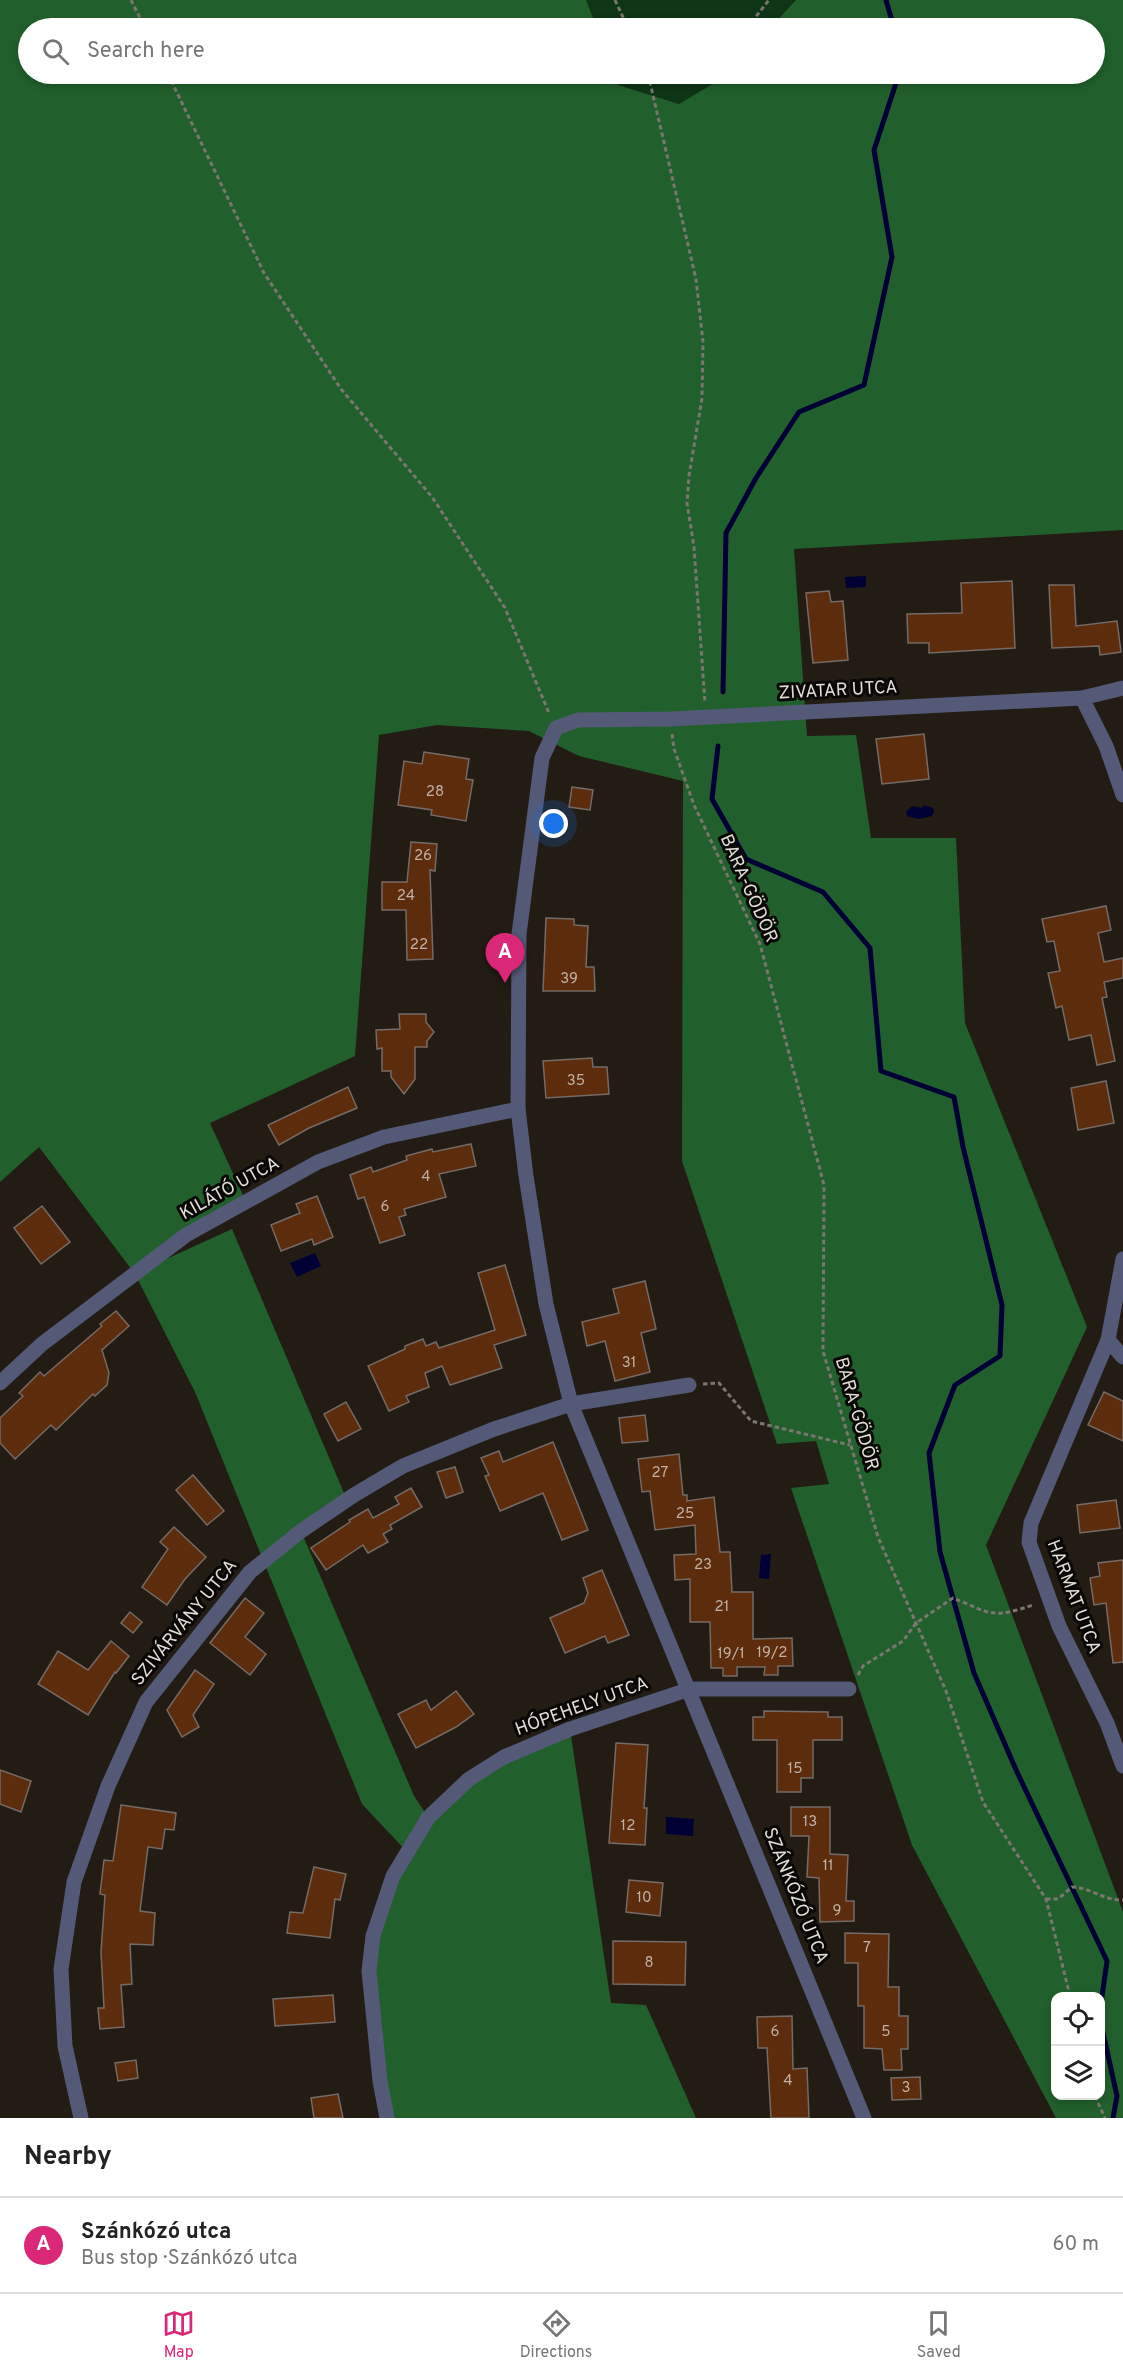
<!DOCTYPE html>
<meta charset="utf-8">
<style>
:root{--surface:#fff;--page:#f2f2f2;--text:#222;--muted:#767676;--line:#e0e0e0;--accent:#db2777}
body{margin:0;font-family:Overpass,sans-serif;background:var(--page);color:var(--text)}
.controls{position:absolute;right:18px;bottom:18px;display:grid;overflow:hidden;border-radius:12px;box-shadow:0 3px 9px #0003}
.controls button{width:54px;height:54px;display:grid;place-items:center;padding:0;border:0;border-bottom:2px solid var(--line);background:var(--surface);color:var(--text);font:30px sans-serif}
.you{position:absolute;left:554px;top:824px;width:21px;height:21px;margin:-15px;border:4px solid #fff;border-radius:50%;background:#1a73e8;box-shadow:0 0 0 9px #1a73e833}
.badge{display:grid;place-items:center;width:39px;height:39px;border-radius:50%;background:var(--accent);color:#fff;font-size:20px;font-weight:700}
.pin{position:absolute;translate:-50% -50px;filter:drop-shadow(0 2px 3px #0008)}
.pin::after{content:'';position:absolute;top:32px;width:21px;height:18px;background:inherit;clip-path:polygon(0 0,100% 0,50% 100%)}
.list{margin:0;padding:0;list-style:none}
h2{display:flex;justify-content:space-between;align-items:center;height:78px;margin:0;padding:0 24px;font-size:26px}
h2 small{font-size:20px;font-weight:400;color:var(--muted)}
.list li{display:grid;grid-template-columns:39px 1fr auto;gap:18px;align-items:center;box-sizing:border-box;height:96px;padding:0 24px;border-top:2px solid var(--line)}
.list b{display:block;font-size:22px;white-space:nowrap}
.list p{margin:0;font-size:20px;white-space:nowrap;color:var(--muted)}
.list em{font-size:20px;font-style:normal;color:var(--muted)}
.icon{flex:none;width:33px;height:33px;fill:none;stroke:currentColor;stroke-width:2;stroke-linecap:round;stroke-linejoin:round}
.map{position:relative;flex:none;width:1123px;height:2118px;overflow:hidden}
.search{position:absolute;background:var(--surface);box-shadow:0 3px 9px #0003;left:18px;right:18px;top:18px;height:66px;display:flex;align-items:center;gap:15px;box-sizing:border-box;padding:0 21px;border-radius:33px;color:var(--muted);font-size:22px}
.sheet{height:174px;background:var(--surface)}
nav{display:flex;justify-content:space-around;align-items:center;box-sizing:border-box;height:84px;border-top:2px solid var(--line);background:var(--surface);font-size:16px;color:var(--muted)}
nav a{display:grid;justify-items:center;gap:3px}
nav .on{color:var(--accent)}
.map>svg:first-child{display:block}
.green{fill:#0e3515}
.forest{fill:#21602c;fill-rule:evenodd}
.water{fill:#000035}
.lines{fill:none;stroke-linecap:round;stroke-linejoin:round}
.stream{stroke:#000035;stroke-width:5}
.building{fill:#5d2c0d;stroke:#756a65;stroke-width:1.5}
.path{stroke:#7b766f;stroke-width:3;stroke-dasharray:4.5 3;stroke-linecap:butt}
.minor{stroke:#535976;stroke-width:15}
.labels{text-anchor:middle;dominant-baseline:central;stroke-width:6;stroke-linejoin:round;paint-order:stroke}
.number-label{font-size:15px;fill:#c0b1a5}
.street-label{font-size:18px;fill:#e1ddd8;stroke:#090705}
</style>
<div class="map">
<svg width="1123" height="2118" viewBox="0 0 1123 2118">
<rect width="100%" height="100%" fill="#221c14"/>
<g class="green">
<path d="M586 0H796L770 28H597Z"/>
<path d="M614 74H729L679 104 618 85Z"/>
</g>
<path class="forest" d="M0 0H586L597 28H28V74H614L618 85 679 104 729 74H1094V28H770L796 0H1123V530L794 549 807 736 856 735 871 838H956L965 1023 1087 1327 986 1545 1123 1912V2118H1056L912 1845 791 1488 829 1484 816 1441 777 1444 682 1161 683 781 579 756 529 731 437 725 379 735 355 1056 210 1123 246 1202 138 1272 232 1229 344 1493 301 1531 414 1796 428 1817 504 1757 570 1729 611 2003 646 2005 696 2118H387L369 1971 389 1885 410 1855 362 1804 195 1392 135 1274 39 1147 0 1182ZM1056 1996H1100V2096H1056Z"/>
<g class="water">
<path d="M866 576V587L846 588 845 577Z"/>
<path d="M924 805 933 808 934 811 932 816 918 819 907 816 906 812 912 806 922 808Z"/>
<path d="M315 1253 321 1266 297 1277 290 1263Z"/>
<path d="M771 1554 769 1579 759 1578 761 1555Z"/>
<path d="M666 1817 694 1819 693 1836 666 1834Z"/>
</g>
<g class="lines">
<g class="stream">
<path d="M886 0 894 28"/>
<path d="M723 692 726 533 756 478 799 412 864 385 892 257 874 150 899 74"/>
<path d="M718 746 712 799 746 859 823 892 870 948 881 1071 954 1097 963 1147 1002 1305 1000 1356 955 1385 929 1453 940 1552 974 1673 1017 1772 1107 1961 1100 2011"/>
<path d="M1100 2019 1117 2096 1113 2118"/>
</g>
</g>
<g class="building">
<path d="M1012 581 1015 648 929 653V643H908L907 614 962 613 961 583Z"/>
<path d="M1049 585H1074L1076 626 1117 621 1121 652 1100 655 1099 646 1052 648Z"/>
<path d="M829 591 831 602 843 601 848 660 813 663 806 593Z"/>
<path d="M924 734 929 779 882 784 876 739Z"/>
<path d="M424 752 469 759 466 779 473 780 466 821 431 815 432 810 398 805 404 761 422 764Z"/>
<path d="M572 787 593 790 590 810 569 807Z"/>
<path d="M411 842 437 844 435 871 430 870 433 959 407 960 406 910H382V882H407Z"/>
<path d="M1106 906 1111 930 1098 933 1104 962 1123 958V978L1104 982 1107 997 1102 998 1115 1061 1097 1065 1091 1035 1069 1040 1062 1006 1056 1008 1048 973 1060 971 1054 941 1047 942 1042 919Z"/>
<path d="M546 918 574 919V925L588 926 586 967H594L595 991H543Z"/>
<path d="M399 1014H426V1022L434 1032 427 1041V1047H415V1079L404 1094 391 1077V1071H382V1048L377 1049 376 1030 400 1029Z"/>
<path d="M592 1058 593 1067H607L609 1094 546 1098 543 1061Z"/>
<path d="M1106 1081 1114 1123 1078 1130 1071 1088Z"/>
<path d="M348 1087 357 1108 309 1128 279 1145 268 1125Z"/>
<path d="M471 1144 476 1166 439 1174 446 1197 404 1209 406 1215 399 1217 405 1235 380 1243 364 1197 358 1199 350 1175 371 1167 373 1172 407 1160 406 1156 432 1149 433 1152Z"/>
<path d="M317 1196 333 1237 314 1245 312 1239 281 1251 271 1225 300 1213 296 1204Z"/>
<path d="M42 1206 70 1242 41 1264 14 1228Z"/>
<path d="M505 1265 526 1335 494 1345 502 1368 450 1385 442 1366 425 1373 429 1387 406 1396 409 1402 389 1411 368 1366 405 1349V1346L423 1339 426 1346 436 1342 439 1348 495 1330 478 1273Z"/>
<path d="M645 1281 656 1329 641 1333 650 1372 615 1381 605 1341 587 1346 582 1322 619 1313 613 1289Z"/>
<path d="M116 1311 129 1326 102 1350 109 1373 107 1385 95 1396 93 1394 56 1430 51 1425 15 1459 0 1443V1418L23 1396 19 1393 40 1372 44 1376 102 1326 100 1324Z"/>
<path d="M1104 1392 1123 1401V1441L1088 1425Z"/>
<path d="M346 1402 361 1429 338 1441 324 1414Z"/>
<path d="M645 1415 648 1441 622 1443 619 1418Z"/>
<path d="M553 1442 588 1530 562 1540 543 1493 500 1511 485 1476 489 1475 481 1458 499 1451 503 1462Z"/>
<path d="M679 1454 683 1495H687V1501L714 1497 720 1552H730L732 1592H753V1639L792 1638 793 1666H778V1675H764L765 1667H737V1676H723V1668H711L710 1622H690V1579L675 1580 674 1555 696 1554 695 1525 655 1530 650 1491 642 1492 638 1459Z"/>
<path d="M455 1467 463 1492 446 1498 437 1472Z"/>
<path d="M193 1475 224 1511 207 1525 176 1490Z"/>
<path d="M411 1488 422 1507 390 1525 392 1529 383 1534 388 1542 368 1553 363 1545 326 1570 311 1548 350 1522 349 1520 368 1509 373 1518 399 1504 395 1497Z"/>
<path d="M1116 1500 1120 1528 1080 1533 1077 1505Z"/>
<path d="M174 1527 206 1557 185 1579 167 1605 142 1587 168 1549 160 1542Z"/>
<path d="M1123 1560V1662L1113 1663 1106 1603 1094 1605 1090 1578 1100 1576 1098 1563Z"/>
<path d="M602 1570 629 1635 608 1643 605 1636 565 1653 550 1618 584 1603 588 1593 583 1578Z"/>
<path d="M245 1598 264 1613 245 1637 266 1654 250 1675 210 1643Z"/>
<path d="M130 1612 142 1622 133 1633 121 1623Z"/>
<path d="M111 1641 129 1656 116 1673 115 1672 88 1715 38 1684 58 1651 88 1670Z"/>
<path d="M195 1670 214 1684 193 1715 199 1727 182 1737 167 1710Z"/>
<path d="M456 1691 474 1714 456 1727 416 1748 398 1714 426 1700 431 1710Z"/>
<path d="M764 1711 828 1712V1717H842V1740H813V1778H801V1792H777V1740H753V1717H764Z"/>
<path d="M616 1743 648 1745 644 1808H647L645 1845 609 1843Z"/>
<path d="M0 1770 31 1781 21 1812 0 1804Z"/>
<path d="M121 1805 176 1813 174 1830 165 1829 162 1849 148 1847 140 1911 155 1913 153 1945 130 1944 132 1984 121 1985 124 2027 100 2029 98 2008H104L101 1952 105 1895 100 1894 104 1860 113 1861Z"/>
<path d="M791 1807H830V1854L848 1855 846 1901H854V1921L820 1922 819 1878 807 1877 809 1836H791Z"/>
<path d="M314 1867 346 1874 340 1900 335 1899 330 1938 287 1933 290 1912 303 1913Z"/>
<path d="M629 1880 663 1883 660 1916 626 1912Z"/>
<path d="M845 1933 889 1934 888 1987H899V2016H908V2049H901L902 2070H884L882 2049 864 2048V2006H858V1963H845Z"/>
<path d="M613 1941 686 1942 685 1985 613 1984Z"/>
<path d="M333 1995 335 2022 275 2026 273 1999Z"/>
<path d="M792 2016 793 2069 807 2068 809 2118H771L767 2048H758L757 2017Z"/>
<path d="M136 2060 138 2078 118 2081 115 2063Z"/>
<path d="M920 2077 921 2099 892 2100 891 2078Z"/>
<path d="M338 2094 343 2118H314L311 2098Z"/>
</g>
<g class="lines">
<g class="path">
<path d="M131 0 145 28"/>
<path d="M615 0 628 28"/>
<path d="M747 28 769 0"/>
<path d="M168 74 264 273 341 389 432 497 505 608 549 713"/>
<path d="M648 74 696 279 703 342 702 398 689 476 687 503 694 547 705 703"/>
<path d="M650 79 664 74"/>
<path d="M672 734 674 749 694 805 760 944 824 1185 823 1351 878 1537 946 1691 983 1802 1046 1899 1070 1996"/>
<path d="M703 1384 719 1383 751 1421 850 1445"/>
<path d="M858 1675 863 1666 903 1641 916 1623 953 1598C992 1614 991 1619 1033 1605"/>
<path d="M1046 1899H1058L1072 1887C1090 1887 1104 1901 1123 1900"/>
<path d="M1095 2096 1105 2118"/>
</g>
<g class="minor">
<path d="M1082 698 1106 746 1123 795"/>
<path d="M1123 1259 1108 1340 1123 1357"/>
<path d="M1108 1340 1031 1523 1029 1542 1059 1626 1107 1723 1123 1766"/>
<path d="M0 1383 42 1344 186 1235 318 1162 384 1137 518 1109"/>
<path d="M81 2118 65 2046 61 1969 74 1882 108 1786 146 1702 250 1572 301 1531 354 1495 403 1466 494 1429 571 1404 689 1385"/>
<path d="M387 2118 380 2081 369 1971 373 1936 393 1876 428 1818 469 1779 504 1757 570 1729 690 1689H849"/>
<path d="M864 2118 571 1404 546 1304 526 1176 518 1109 519 934 542 758 556 728 578 720 671 719 1082 698 1123 688"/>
</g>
</g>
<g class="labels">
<g class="number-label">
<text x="435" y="792">28</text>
<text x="423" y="856">26</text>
<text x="406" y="896">24</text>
<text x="419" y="945">22</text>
<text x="569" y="979">39</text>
<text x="576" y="1081">35</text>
<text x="426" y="1177">4</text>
<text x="385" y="1207">6</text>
<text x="629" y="1363">31</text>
<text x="660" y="1473">27</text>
<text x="685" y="1514">25</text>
<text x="703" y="1565">23</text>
<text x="722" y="1607">21</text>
<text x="772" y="1653">19/2</text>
<text x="731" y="1654">19/1</text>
<text x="795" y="1769">15</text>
<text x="810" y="1822">13</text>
<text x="628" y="1826">12</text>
<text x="828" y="1866">11</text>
<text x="644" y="1898">10</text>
<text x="837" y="1911">9</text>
<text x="867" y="1948">7</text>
<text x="649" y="1963">8</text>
<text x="775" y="2032">6</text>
<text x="886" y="2032">5</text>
<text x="788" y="2081">4</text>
<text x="906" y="2088">3</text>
</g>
<g class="street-label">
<text transform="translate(838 691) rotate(-3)">ZIVATAR UTCA</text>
<text transform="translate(748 889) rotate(66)">BARA-GÖDÖR</text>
<text transform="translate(230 1189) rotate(-29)">KILÁTÓ UTCA</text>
<text transform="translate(856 1414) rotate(74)">BARA-GÖDÖR</text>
<text transform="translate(1073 1597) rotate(69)">HARMAT UTCA</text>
<text transform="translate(185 1623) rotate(-51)">SZIVÁRVÁNY UTCA</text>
<text transform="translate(582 1707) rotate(-20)">HÓPEHELY UTCA</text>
<text transform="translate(795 1896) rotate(68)">SZÁNKÓZÓ UTCA</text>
</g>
</g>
</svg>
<div class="controls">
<button><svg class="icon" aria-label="locate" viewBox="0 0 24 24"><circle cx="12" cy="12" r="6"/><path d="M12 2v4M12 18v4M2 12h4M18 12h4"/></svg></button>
<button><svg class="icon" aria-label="layers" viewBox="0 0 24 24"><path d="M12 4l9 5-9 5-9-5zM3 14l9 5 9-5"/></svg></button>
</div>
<div class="you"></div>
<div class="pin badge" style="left:505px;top:983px">A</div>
<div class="search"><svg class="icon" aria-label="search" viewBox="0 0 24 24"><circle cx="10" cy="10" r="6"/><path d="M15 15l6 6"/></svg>Search here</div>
</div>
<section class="sheet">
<h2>Nearby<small></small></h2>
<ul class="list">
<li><span class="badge">A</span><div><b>Szánkózó utca</b><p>Bus stop · Szánkózó utca</p></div><em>60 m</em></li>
</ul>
</section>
<nav>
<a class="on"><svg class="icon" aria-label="map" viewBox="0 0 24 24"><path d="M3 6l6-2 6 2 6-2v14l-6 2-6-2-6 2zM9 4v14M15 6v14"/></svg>Map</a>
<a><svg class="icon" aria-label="directions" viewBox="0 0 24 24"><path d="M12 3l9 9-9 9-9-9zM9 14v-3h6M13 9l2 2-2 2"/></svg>Directions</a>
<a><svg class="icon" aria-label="saved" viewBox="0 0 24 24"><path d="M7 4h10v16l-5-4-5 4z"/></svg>Saved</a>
</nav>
